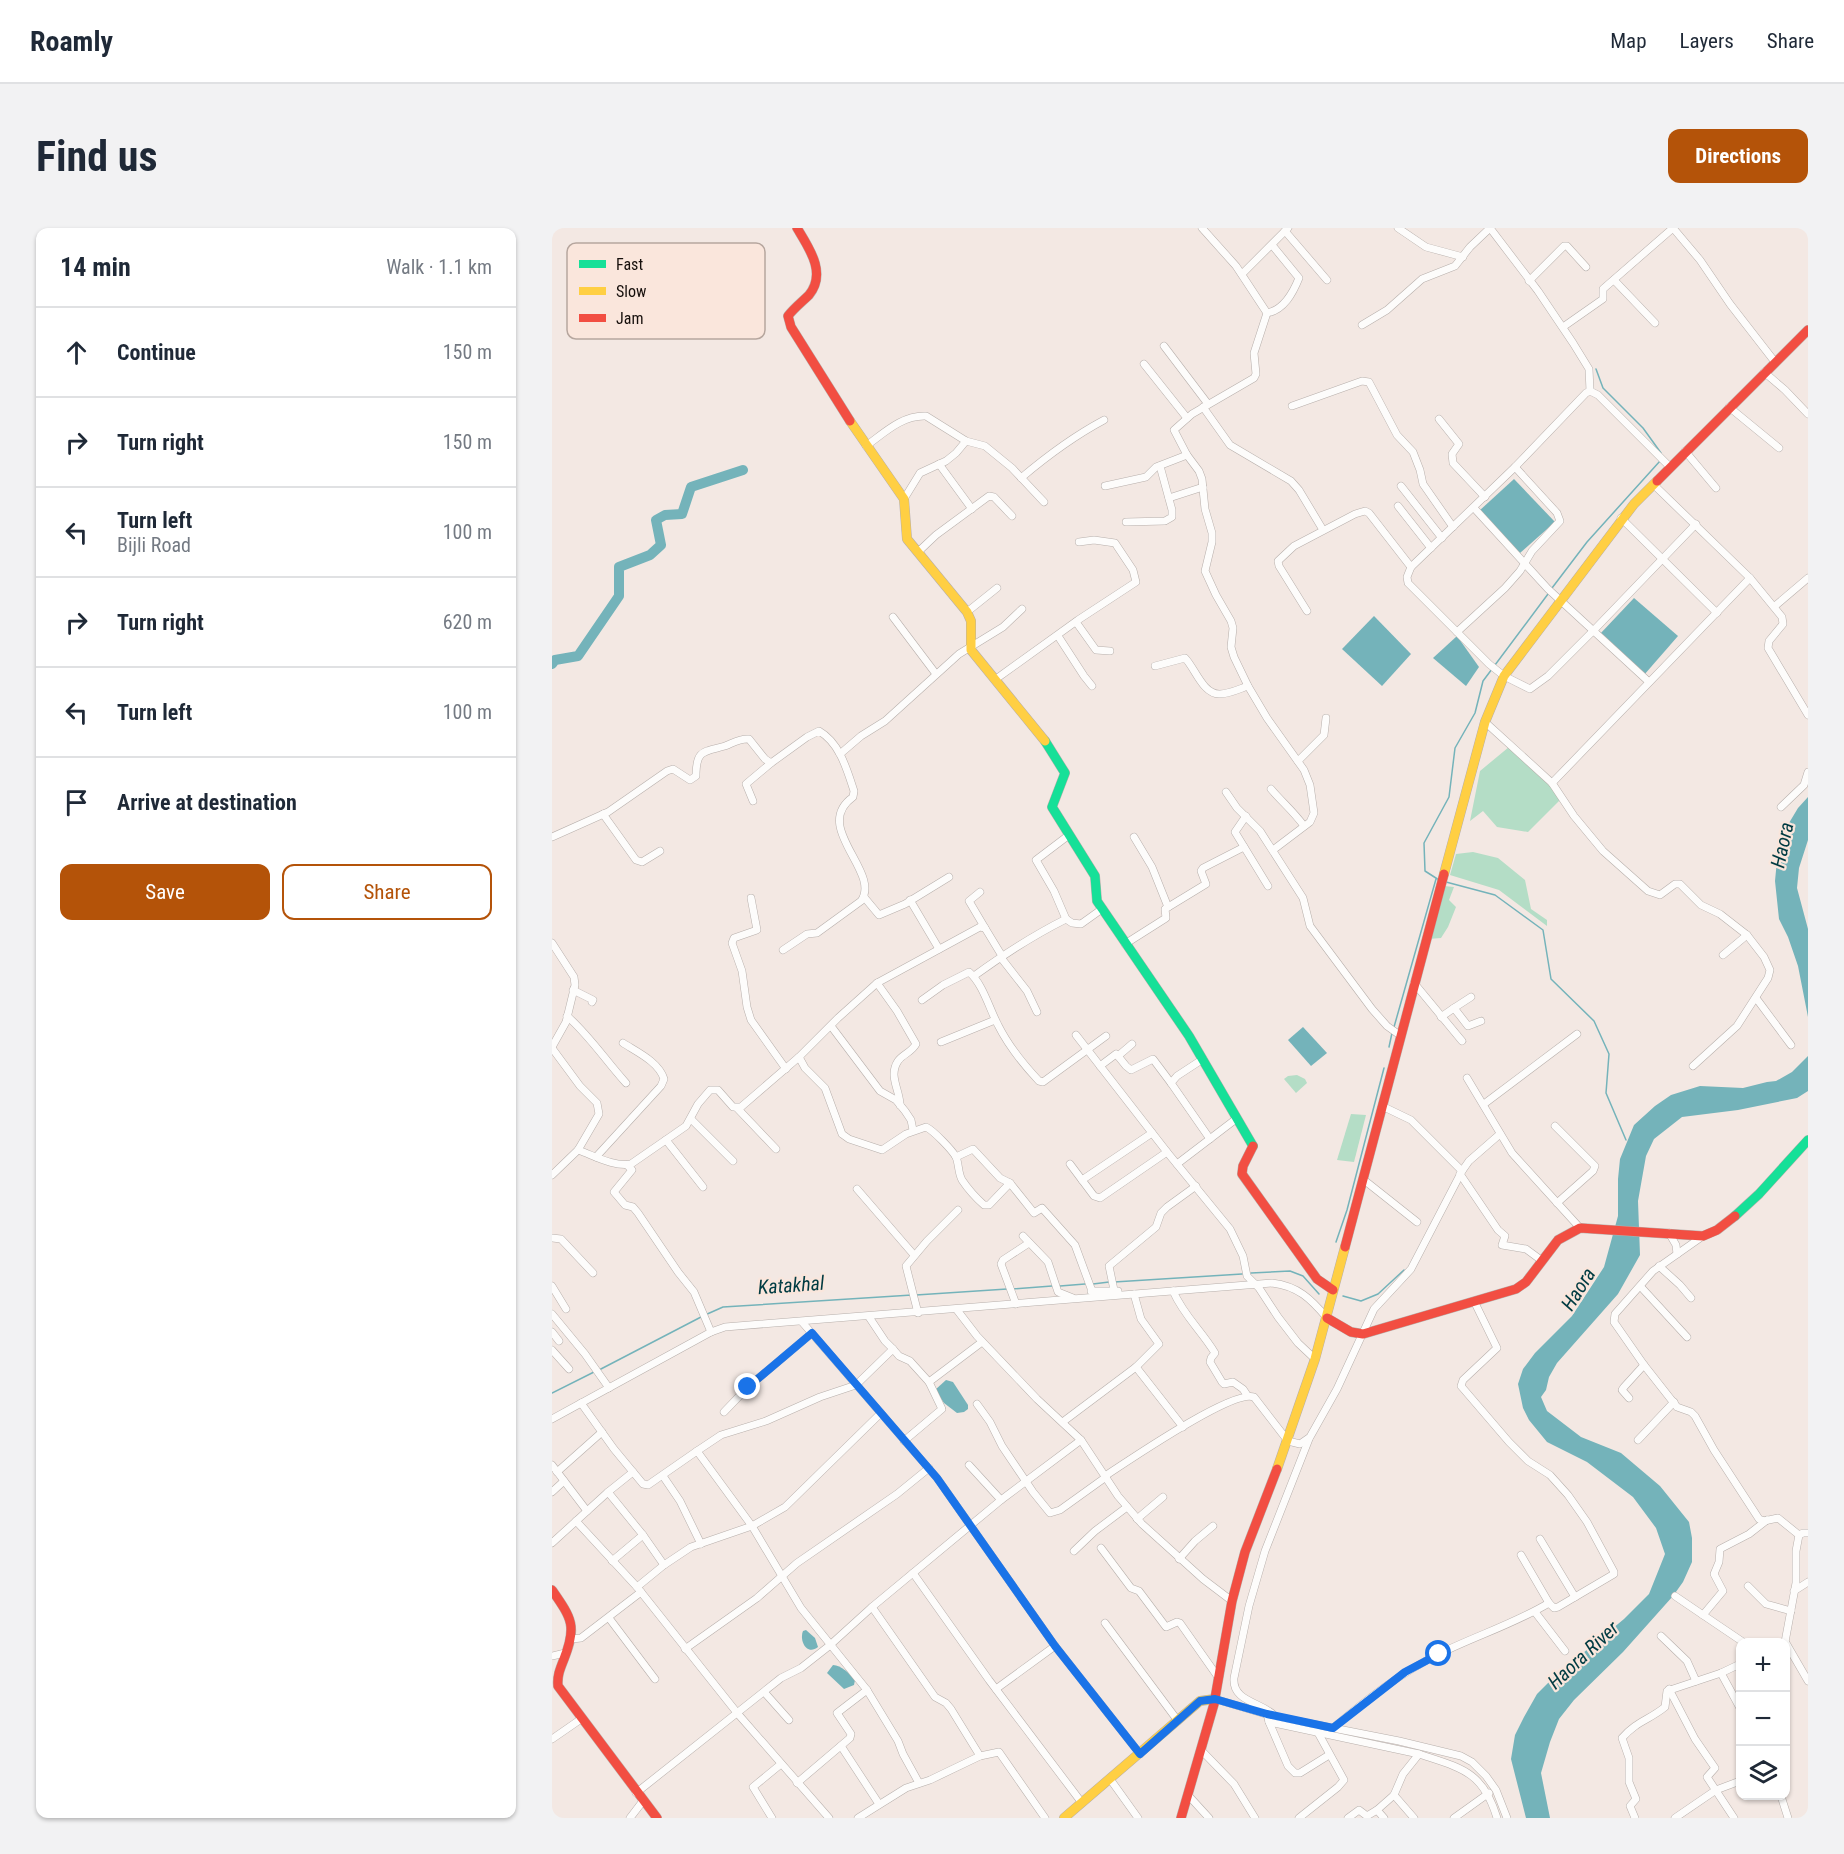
<!DOCTYPE html>
<meta charset="utf-8">
<style>
:root{--surface:#fff;--page:#f2f2f3;--text:#1f2937;--muted:#747a83;--line:#e0e1e3;--accent:#b45309}
body{margin:0;font-family:"Roboto Condensed",sans-serif;background:var(--page);color:var(--text)}
.controls{position:absolute;right:18px;bottom:18px;display:grid;overflow:hidden;border-radius:12px;box-shadow:0 2px 4px #0004}
.controls button{width:54px;height:54px;display:grid;place-items:center;padding:0;border:0;border-bottom:2px solid var(--line);background:var(--surface);color:var(--text);font:30px sans-serif}
.stop{position:absolute;width:18px;height:18px;margin:-14px;border:4px solid #1a73e8;border-radius:50%;background:#fff}
.stop.end{background:#1a73e8;border-color:#fff;box-shadow:0 2px 6px #0008}
.list{margin:0;padding:0;list-style:none}
h2{display:flex;justify-content:space-between;align-items:center;height:78px;margin:0;padding:0 24px;font-size:26px}
h2 small{font-size:20px;font-weight:400;color:var(--muted)}
.list li{display:grid;grid-template-columns:39px 1fr auto;gap:18px;align-items:center;box-sizing:border-box;height:90px;padding:0 24px;border-top:2px solid var(--line)}
.list b{display:block;font-size:22px;white-space:nowrap}
.list p{margin:0;font-size:20px;white-space:nowrap;color:var(--muted)}
.list em{font-size:20px;font-style:normal;color:var(--muted)}
.actions{display:flex;gap:12px;padding:18px 24px}
.actions a{flex:1;padding:14px 0;border:2px solid var(--accent);border-radius:12px;text-align:center;font-size:21px;color:var(--accent)}
.actions .main{background:var(--accent);color:#fff}
.icon{flex:none;width:33px;height:33px;fill:none;stroke:currentColor;stroke-width:2;stroke-linecap:round;stroke-linejoin:round}
.map{position:relative;flex:none;width:1256px;height:1590px;overflow:hidden;border-radius:12px}
header{display:flex;align-items:center;gap:36px;box-sizing:border-box;height:84px;padding:0 30px;background:var(--surface);border-bottom:2px solid var(--line)}
header strong{font-size:28px}
nav{display:flex;gap:33px;margin-inline-start:auto;font-size:21px}
.intro{display:flex;align-items:center;justify-content:space-between;box-sizing:border-box;height:144px;padding:0 36px}
h1{margin:0;font-size:42px}
.button{padding:15px 27px;border-radius:12px;background:var(--accent);color:#fff;font-size:21px;font-weight:700}
main{display:flex;gap:36px;padding:0 36px}
aside{flex:1;background:var(--surface);border-radius:12px;box-shadow:0 2px 4px #0004}
.map>svg:first-child{display:block}
.green{fill:#b4ddc6}
.water{fill:#74b3ba}
.lines{fill:none;stroke-linecap:round;stroke-linejoin:round}
.stream{stroke:#74b3ba;stroke-width:1.5}
.river{stroke:#74b3ba;stroke-width:10}
.street-casing{stroke:#b7afab;stroke-width:8}
.fast-casing{stroke:#b7afab;stroke-width:10}
.slow-casing{stroke:#b7afab;stroke-width:10}
.jam-casing{stroke:#b7afab;stroke-width:10}
.street{stroke:#fdfcfb;stroke-width:7}
.fast{stroke:#16e098;stroke-width:9}
.slow{stroke:#ffcf43;stroke-width:9}
.jam{stroke:#f24e42;stroke-width:9}
.route{stroke:#1a73e8;stroke-width:8}
.labels{text-anchor:middle;dominant-baseline:central;stroke-width:4.5;stroke-linejoin:round;paint-order:stroke}
.water-label{font-size:20px;font-style:italic;fill:#003b42;stroke:#fae6dc}
.key{fill:#fae6dc;stroke:#b6a69e;stroke-width:1.5}
.key-label{font-size:16px;fill:#160f0c}
</style>
<header>
<strong>Roamly</strong>
<nav><a>Map</a><a>Layers</a><a>Share</a></nav>
</header>
<div class="intro"><h1>Find us</h1><a class="button">Directions</a></div>
<main>
<aside>
<h2>14 min<small>Walk · 1.1 km</small></h2>
<ul class="list">
<li><svg class="icon" aria-label="ahead" viewBox="0 0 24 24"><path d="M12 20V5M6 11l6-6 6 6"/></svg><div><b>Continue</b></div><em>150 m</em></li>
<li><svg class="icon" aria-label="right" viewBox="0 0 24 24"><path d="M7 20v-9h11M14 6l5 5-5 5"/></svg><div><b>Turn right</b></div><em>150 m</em></li>
<li><svg class="icon" aria-label="left" viewBox="0 0 24 24"><path d="M17 20v-9H6M10 6l-5 5 5 5"/></svg><div><b>Turn left</b><p>Bijli Road</p></div><em>100 m</em></li>
<li><svg class="icon" aria-label="right" viewBox="0 0 24 24"><path d="M7 20v-9h11M14 6l5 5-5 5"/></svg><div><b>Turn right</b></div><em>620 m</em></li>
<li><svg class="icon" aria-label="left" viewBox="0 0 24 24"><path d="M17 20v-9H6M10 6l-5 5 5 5"/></svg><div><b>Turn left</b></div><em>100 m</em></li>
<li><svg class="icon" aria-label="arrive" viewBox="0 0 24 24"><path d="M6 21V4h12l-3 4 3 4H6"/></svg><div><b>Arrive at destination</b></div></li>
</ul>
<div class="actions"><a class="main">Save</a><a>Share</a></div>
</aside>
<div class="map">
<svg width="1256" height="1590" viewBox="0 0 1256 1590">
<rect width="100%" height="100%" fill="#f3e8e3"/>
<g class="green">
<path d="M957 519 1002 558 1008 572 976 604 945 599 931 583 918 593 928 543Z"/>
<path d="M921 624 946 630 973 652 979 681 995 692V698L947 662 898 647 904 626Z"/>
<path d="M892 658 902 659 897 672 904 679 896 699 889 710 876 711Z"/>
<path d="M745 847 753 851 755 855 744 865 732 851 736 848Z"/>
<path d="M799 886 814 887 802 934 785 932Z"/>
</g>
<g class="water">
<path d="M962 251 1003 294 968 325 927 283Z"/>
<path d="M1082 370 1126 408 1092 447 1048 406Z"/>
<path d="M822 388 859 426 830 458 790 421Z"/>
<path d="M905 408 927 439 914 458 881 430Z"/>
<path d="M1256 569V612L1247 640 1245 660 1256 701V789L1246 738 1236 709 1227 691 1223 653 1225 632 1237 595 1246 580Z"/>
<path d="M751 799 775 825 759 838 736 812Z"/>
<path d="M1256 828V863L1245 870 1186 882 1130 889 1102 911 1094 928 1086 973 1088 1027 1066 1066 1005 1135 997 1149 994 1162 989 1169 995 1183 1029 1209 1069 1225 1108 1258 1137 1294 1140 1310V1334L1131 1354 1121 1368 1071 1424 1022 1472 1007 1491 998 1514 989 1545 998 1590H974L959 1531 963 1507 972 1489 985 1466 1001 1450 1072 1391 1097 1366 1113 1326 1104 1300 1081 1269 1035 1234 995 1214 977 1192 971 1180 966 1156 971 1141 983 1125 1020 1088 1052 1039 1066 988V951L1068 931 1082 897 1103 878 1119 867 1148 858 1191 860 1215 854 1224 853 1240 844Z"/>
<path d="M394 1152 401 1154 416 1177V1181L412 1184 405 1185 392 1175 383 1162Z"/>
<path d="M254 1402 263 1410 266 1419C255 1428 247 1413 251 1403Z"/>
<path d="M281 1437C289 1437 298 1446 303 1452L302 1457 292 1461 275 1445Z"/>
</g>
<g class="lines">
<g class="stream">
<path d="M1044 141 1051 160 1091 200 1109 225"/>
<path d="M1000 360 1035 314 1108 233"/>
<path d="M943 437 996 366"/>
<path d="M887 652 873 643 872 615 897 569 903 520 923 485 931 453 940 441"/>
<path d="M894 654 943 667 991 702 999 751 1042 793 1057 826 1054 865 1074 912"/>
<path d="M842 799 884 651"/>
<path d="M837 819 840 805"/>
<path d="M784 1014 795 982 832 840"/>
<path d="M699 1045 738 1043 751 1048 767 1066"/>
<path d="M562 1054 690 1046"/>
<path d="M541 1056 557 1054"/>
<path d="M508 1058 533 1056"/>
<path d="M460 1061 500 1058"/>
<path d="M364 1067 455 1061"/>
<path d="M791 1068 809 1073 826 1066 852 1042"/>
<path d="M153 1087 171 1079 360 1067"/>
<path d="M47 1142 149 1089"/>
<path d="M0 1165 42 1144"/>
</g>
<path class="river" d="M0 436 3 432 26 428 67 368V339L98 327 109 317 104 292 113 287 130 286 139 259 191 242"/>
<g class="street-casing">
<g id="street">
<path d="M650 0 684 38 715 85 702 125 704 146 702 150 640 186 622 202 635 227 647 243 650 251 653 281 660 305V314L653 343 664 367 679 393 681 400 679 419 682 429 696 458 715 490 752 542 758 557 762 585 758 594 721 622"/>
<path d="M846 0 874 19 911 29"/>
<path d="M938 0 986 63 1021 115 1037 141 1038 163"/>
<path d="M1121 0 1148 32 1178 76 1223 134"/>
<path d="M733 3 775 52"/>
<path d="M690 46 736 0"/>
<path d="M1062 52 1103 95"/>
<path d="M977 53 1012 18H1015L1034 39"/>
<path d="M715 85C732 82 741 65 747 50L720 17"/>
<path d="M810 97 835 82 870 51 903 38 918 19 938 0"/>
<path d="M1011 99 1051 71V61L1121 0"/>
<path d="M612 118 656 176"/>
<path d="M592 136 635 190"/>
<path d="M1212 144 1233 162 1256 186"/>
<path d="M740 178 810 153 817 154 845 207 861 224 868 242 871 256 901 299"/>
<path d="M651 179 678 217 739 253 747 262 771 302"/>
<path d="M1177 179 1227 220"/>
<path d="M887 191 907 216 900 226 901 235 933 269"/>
<path d="M314 218C332 205 350 187 374 188L414 213 433 218 460 240 492 274"/>
<path d="M1133 223 1164 260"/>
<path d="M387 236 420 281"/>
<path d="M1118 239 1046 167 1038 163 1034 165 963 239 859 339 855 349 856 355 937 436 952 448 978 461 996 448 1042 402 1144 296"/>
<path d="M469 250C495 228 522 208 552 192"/>
<path d="M553 258 594 249 604 239 635 227"/>
<path d="M849 258 890 310"/>
<path d="M617 270 651 259"/>
<path d="M352 271 368 245 394 233 404 225 414 213"/>
<path d="M846 278 879 320"/>
<path d="M922 280 996 361 1097 454"/>
<path d="M1069 290 1165 385"/>
<path d="M574 294 613 293 620 289V282L608 238"/>
<path d="M366 324 384 307 437 268 442 269 460 288"/>
<path d="M1198 350 1230 389 1231 396 1217 413 1216 420 1256 487"/>
<path d="M1223 378 1256 350"/>
<path d="M755 383 727 338 726 333 742 318 803 286 813 283 817 285 859 339"/>
<path d="M415 384 445 360"/>
<path d="M341 389 384 446"/>
<path d="M524 394 544 422 558 423"/>
<path d="M905 404 953 360 968 343 980 323 1008 293 1005 285 963 239"/>
<path d="M506 408 532 448 540 458"/>
<path d="M603 438 633 430C643 440 651 467 668 466 677 466 687 461 696 458"/>
<path d="M444 451 526 392 584 354 581 342 563 315 542 312 527 314"/>
<path d="M933 494 1000 555 1022 588 1051 623 1096 663 1108 667 1123 656H1128L1149 677 1168 686 1195 707 1212 729 1218 742 1216 750 1185 798 1141 838"/>
<path d="M288 526 309 508 333 493 407 426 451 399 470 381"/>
<path d="M746 533 772 507 774 490"/>
<path d="M1000 555 1198 350 1101 256"/>
<path d="M719 561C730 574 742 584 752 598"/>
<path d="M674 564 685 580 708 603 751 670 758 698 820 781 835 798 849 808"/>
<path d="M201 573 194 556 219 535"/>
<path d="M1229 579 1252 557 1256 544"/>
<path d="M51 586 84 632 90 634 108 623"/>
<path d="M694 588 683 604 716 658"/>
<path d="M0 609 56 584 115 543 121 541 138 552 144 548C144 521 152 524 173 518 181 515 188 510 197 511L213 531 219 535 255 509 267 503C288 515 295 542 302 563L301 569C259 599 330 644 309 673L265 705 255 706 231 722"/>
<path d="M582 609 600 639 616 679"/>
<path d="M428 664 417 673 433 700"/>
<path d="M312 669 327 687 353 676 397 649"/>
<path d="M199 670 205 702 182 710 180 715 190 743 195 779 199 792 234 841"/>
<path d="M358 672 387 721"/>
<path d="M514 691 502 663 484 632 517 607"/>
<path d="M0 715 22 749 23 757 14 794 0 819"/>
<path d="M573 716 614 690 613 681 654 656 649 643 651 640 692 619"/>
<path d="M1171 727 1195 707"/>
<path d="M422 748C451 727 482 707 514 691L520 695 529 696 550 681"/>
<path d="M325 755 345 783 364 816C360 824 351 826 346 833 336 848 348 862 348 877"/>
<path d="M862 755 910 813"/>
<path d="M21 762 41 772 40 774"/>
<path d="M1204 770 1239 817"/>
<path d="M370 772 391 757 417 744C431 756 437 780 446 797 456 817 471 836 487 853L491 854 554 808"/>
<path d="M902 780 919 769"/>
<path d="M15 788C37 807 54 833 74 855"/>
<path d="M889 789 902 780 916 798 929 793"/>
<path d="M279 798 328 863 344 872 353 883 359 892 361 902"/>
<path d="M524 807 615 924 678 1001 691 1028 695 1048 707 1060 726 1089 746 1115 763 1131"/>
<path d="M389 814 443 792"/>
<path d="M0 820 28 858 45 875 47 886 26 922 0 947"/>
<path d="M566 828 574 838 579 842 601 831 619 855"/>
<path d="M247 829 253 840 273 860 290 906 297 911 330 922 354 906 374 899C382 903 400 922 404 929 407 936 406 945 410 952 416 961 423 969 432 977H437L458 955 482 985 490 980 523 1017 540 1063"/>
<path d="M651 831 625 848 619 855 658 911"/>
<path d="M548 838 564 826 566 828 580 816"/>
<path d="M915 850 960 925 1028 1000"/>
<path d="M932 876 1025 806"/>
<path d="M832 879 859 892 910 943"/>
<path d="M185 880 224 921"/>
<path d="M139 891 181 933"/>
<path d="M1003 898 1043 938 1041 943 1005 975"/>
<path d="M114 912 151 959"/>
<path d="M26 922C43 928 61 939 79 936L134 898 146 876 158 862H166L181 879H189L247 829 286 790 325 755 428 699 433 700 450 728V731L475 763 485 784"/>
<path d="M44 929 109 858 112 851C107 834 85 824 71 815"/>
<path d="M404 929 421 921 448 950 458 955"/>
<path d="M518 936 542 968 548 970 615 924"/>
<path d="M625 936 684 891"/>
<path d="M75 937 80 942 62 964 73 977 81 979 86 985 126 1044 142 1064 159 1104"/>
<path d="M908 946 946 1002 953 1008 950 1017 974 1021 989 1032"/>
<path d="M530 952 600 905"/>
<path d="M812 952 865 994"/>
<path d="M305 961 362 1027"/>
<path d="M1117 1005 1124 1017 1125 1026"/>
<path d="M471 1008 496 1034 506 1064 521 1070"/>
<path d="M1151 1008 1101 1043 1063 1086 1062 1094 1092 1137 1125 1179 1139 1184 1143 1188 1162 1222 1207 1291 1212 1293 1226 1290 1247 1307"/>
<path d="M0 1010 9 1011 41 1045"/>
<path d="M1107 1038 1128 1057 1139 1070"/>
<path d="M0 1058 14 1081"/>
<path d="M1089 1059 1135 1109"/>
<path d="M562 1062 557 1038 604 999 609 985 615 979 644 958"/>
<path d="M539 1063H566"/>
<path d="M621 1063C632 1088 649 1102 663 1125L659 1130 658 1134 670 1154 672 1156 681 1154 691 1161 695 1167"/>
<path d="M922 1073 945 1120 911 1152 909 1158 957 1214 976 1233 998 1247 1016 1267 1035 1294 1062 1344V1346L1006 1379 1002 1380 997 1375"/>
<path d="M464 1076 449 1036 451 1032 477 1015"/>
<path d="M405 1082 425 1108 485 1171 529 1212 566 1268 590 1296 651 1351 680 1373"/>
<path d="M366 1085 354 1038 375 1013 406 982"/>
<path d="M0 1086 33 1126 57 1160"/>
<path d="M317 1089 333 1113 341 1121"/>
<path d="M250 1094 385 1250 503 1418 588 1526"/>
<path d="M0 1104 7 1113"/>
<path d="M0 1122 17 1141"/>
<path d="M584 1139 631 1199"/>
<path d="M1077 1170 1070 1162 1072 1159 1092 1137"/>
<path d="M29 1175 62 1221 91 1256 96 1257 145 1223 200 1298 249 1380 315 1462 346 1513 351 1526 367 1555"/>
<path d="M425 1176 438 1194 450 1218 481 1264 498 1285 508 1282 554 1249"/>
<path d="M172 1184 196 1159 260 1105"/>
<path d="M0 1191 159 1104 173 1099 720 1055C746 1058 759 1071 775 1090"/>
<path d="M512 1193 584 1139 607 1116 589 1091 582 1066"/>
<path d="M1086 1212 1122 1174"/>
<path d="M352 1213 390 1181 377 1154"/>
<path d="M145 1223 169 1207 214 1193 268 1169 304 1157 341 1121 347 1128 358 1133 377 1154 430 1114"/>
<path d="M0 1237 35 1283"/>
<path d="M417 1237 449 1272"/>
<path d="M5 1244 50 1204"/>
<path d="M111 1248 128 1273 149 1316"/>
<path d="M553 1248C576 1233 681 1161 702 1169L736 1213 748 1216 758 1209 785 1161 822 1081 859 1041 910 943 917 933 948 906"/>
<path d="M0 1264 12 1253"/>
<path d="M56 1264 91 1307 112 1337"/>
<path d="M585 1291 611 1269"/>
<path d="M24 1293 85 1359 186 1486 277 1590"/>
<path d="M988 1311 1023 1369"/>
<path d="M0 1315 56 1264 81 1244"/>
<path d="M549 1320 579 1360 587 1363 614 1399 625 1394 628 1395 666 1449"/>
<path d="M522 1323 543 1303 575 1279"/>
<path d="M627 1331 643 1313 661 1298"/>
<path d="M60 1333 91 1307"/>
<path d="M361 1345 437 1452 530 1575"/>
<path d="M1196 1358 1214 1376 1239 1383"/>
<path d="M85 1359 112 1337 139 1319 200 1298 233 1279 329 1185"/>
<path d="M1242 1363 1256 1354"/>
<path d="M1123 1368 1151 1387"/>
<path d="M983 1384 1013 1423"/>
<path d="M57 1390 103 1451"/>
<path d="M553 1395 626 1493"/>
<path d="M1109 1408 1135 1433 1144 1453"/>
<path d="M20 1411 29 1410 89 1364"/>
<path d="M1191 1414 1151 1387 1171 1363 1162 1346 1167 1334 1168 1321 1197 1306 1215 1292"/>
<path d="M1233 1414 1244 1355V1323L1247 1307 1251 1305H1256"/>
<path d="M1234 1415 1256 1453"/>
<path d="M133 1421 205 1370 245 1335 345 1266 377 1240"/>
<path d="M0 1428 13 1425"/>
<path d="M1169 1445 1188 1480"/>
<path d="M444 1461 503 1418"/>
<path d="M1117 1461 1143 1511 1163 1540 1155 1549 1182 1590"/>
<path d="M213 1465 237 1492"/>
<path d="M663 1471 720 1488 847 1513 909 1528 920 1534 934 1548 944 1562 955 1590"/>
<path d="M715 1486 717 1494 867 1526 851 1546 842 1567 825 1582 832 1590"/>
<path d="M723 1488C710 1474 680 1474 682 1450L697 1378 713 1323 757 1211"/>
<path d="M717 1494 736 1538 743 1545H748L777 1527"/>
<path d="M781 1500C814 1472 848 1445 887 1426 923 1408 962 1396 997 1375L969 1327"/>
<path d="M0 1511 29 1491"/>
<path d="M289 1518 327 1576"/>
<path d="M649 1522 682 1556 703 1590"/>
<path d="M867 1526C909 1540 931 1543 945 1590"/>
<path d="M428 1528 447 1524 493 1590"/>
<path d="M558 1551 586 1590"/>
<path d="M245 1555 298 1510 299 1506 285 1485 315 1462"/>
<path d="M84 1565 229 1450 249 1440 277 1418 320 1379 449 1272 529 1212"/>
<path d="M636 1567 657 1590"/>
<path d="M842 1567 862 1590"/>
<path d="M1229 1568 1236 1590"/>
<path d="M78 1590 91 1573"/>
<path d="M220 1590 201 1559 229 1536"/>
<path d="M306 1590 354 1560 378 1552 428 1528 399 1481 394 1475 383 1469 320 1379"/>
<path d="M747 1590 786 1559 792 1552 764 1501"/>
<path d="M796 1590 807 1582 815 1588 825 1582"/>
<path d="M902 1590 937 1565"/>
<path d="M1083 1590 1078 1578 1084 1571 1077 1554V1530L1070 1510C1085 1493 1097 1492 1113 1479L1115 1463 1169 1445 1188 1436"/>
<path d="M1123 1590 1164 1562 1188 1553"/>
</g>
</g>
<g class="fast-casing">
<g id="fast">
<path d="M493 513 513 545 500 579 543 648 545 673 637 808 701 918"/>
<path d="M1183 988 1207 966 1256 912"/>
</g>
</g>
<g class="slow-casing">
<g id="slow">
<path d="M298 193 352 271 355 311 415 384 419 393V422L493 513"/>
<path d="M892 646 933 494 952 448 1082 276 1105 253"/>
<path d="M725 1241 763 1131 793 1019"/>
<path d="M512 1590 648 1473 663 1471"/>
</g>
</g>
<g class="jam-casing">
<g id="jam">
<path d="M245 0C257 20 275 45 257 67 250 74 242 80 236 88L239 99 298 193"/>
<path d="M1105 253 1256 102"/>
<path d="M701 918 691 938 690 946 765 1051 781 1062"/>
<path d="M793 1019 892 646"/>
<path d="M775 1090 799 1104 811 1106 964 1061 974 1054 1006 1012 1028 1000 1151 1008 1165 1002 1183 988"/>
<path d="M0 1362C20 1391 25 1398 12 1431 8 1441 5 1448 6 1458L105 1590"/>
<path d="M629 1590 662 1476 680 1373 693 1324 725 1241"/>
</g>
</g>
<use href="#street" class="street"/>
<use href="#fast" class="fast"/>
<use href="#slow" class="slow"/>
<use href="#jam" class="jam"/>
</g>
<g class="lines">
<path class="route" d="M196 1159 260 1105 385 1250 503 1418 588 1526 648 1473 663 1471 715 1486 781 1500 853 1444 887 1426"/>
</g>
<g class="labels">
<g class="water-label">
<text transform="translate(1230 617) rotate(-78)">Haora</text>
<text transform="translate(239 1057) rotate(-4)">Katakhal</text>
<text transform="translate(1026 1061) rotate(-58)">Haora</text>
<text transform="translate(1031 1427) rotate(-43)">Haora River</text>
</g>
</g>
<rect x="15" y="15" width="198" height="96" rx="9" class="key"/>
<rect x="27" y="32" width="27" height="8" fill="#16e098"/>
<rect x="27" y="59" width="27" height="8" fill="#ffcf43"/>
<rect x="27" y="86" width="27" height="8" fill="#f24e42"/>
<g class="key-label">
<text x="64" y="42">Fast</text>
<text x="64" y="69">Slow</text>
<text x="64" y="96">Jam</text>
</g>
</svg>
<div class="controls">
<button>+</button>
<button>−</button>
<button><svg class="icon" aria-label="layers" viewBox="0 0 24 24"><path d="M12 4l9 5-9 5-9-5zM3 14l9 5 9-5"/></svg></button>
</div>
<div class="stop" style="left:887px;top:1426px"></div>
<div class="stop end" style="left:196px;top:1159px"></div>
</div>
</main>
